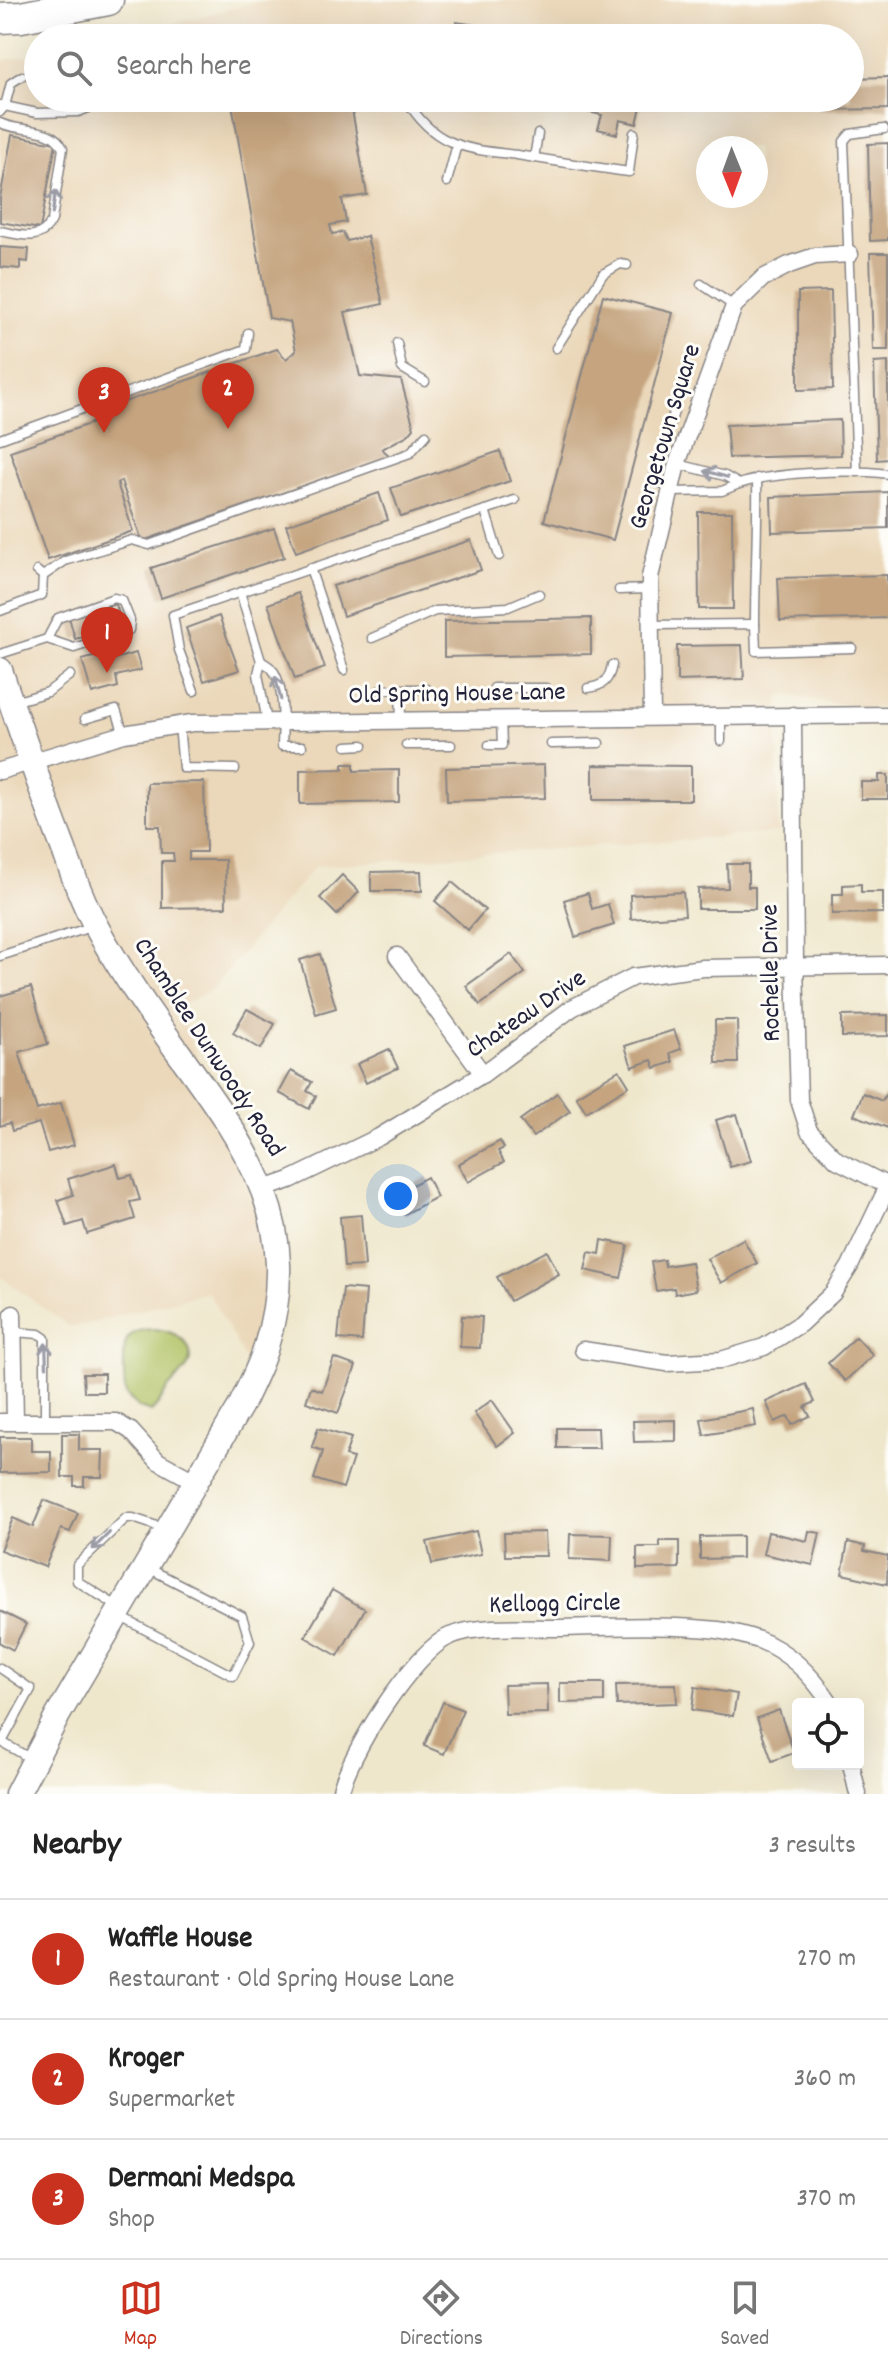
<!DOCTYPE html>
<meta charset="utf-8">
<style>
:root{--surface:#fff;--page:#f2f2f2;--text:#222;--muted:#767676;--line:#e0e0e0;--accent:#c8321e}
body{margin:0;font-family:Dekko,sans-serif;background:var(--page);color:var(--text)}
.controls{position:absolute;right:24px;bottom:24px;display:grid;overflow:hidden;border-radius:8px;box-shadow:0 8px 32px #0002}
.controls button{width:72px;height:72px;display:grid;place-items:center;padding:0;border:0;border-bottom:2px solid var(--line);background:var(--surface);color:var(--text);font:40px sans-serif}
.compass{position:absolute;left:696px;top:136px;width:72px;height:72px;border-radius:50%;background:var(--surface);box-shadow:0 8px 32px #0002;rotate:179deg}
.you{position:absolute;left:398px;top:1196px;width:28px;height:28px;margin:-20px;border:6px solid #fff;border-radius:50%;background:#1a73e8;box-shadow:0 0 0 12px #1a73e833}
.badge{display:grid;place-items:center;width:52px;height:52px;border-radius:50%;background:var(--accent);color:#fff;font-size:26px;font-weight:700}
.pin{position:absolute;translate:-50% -66px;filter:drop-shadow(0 2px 4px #0008)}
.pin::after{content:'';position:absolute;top:42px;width:28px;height:24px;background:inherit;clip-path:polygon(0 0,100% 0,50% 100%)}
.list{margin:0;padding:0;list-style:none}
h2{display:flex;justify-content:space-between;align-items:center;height:104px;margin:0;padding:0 32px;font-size:34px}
h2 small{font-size:26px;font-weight:400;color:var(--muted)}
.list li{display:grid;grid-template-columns:52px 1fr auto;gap:24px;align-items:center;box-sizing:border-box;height:120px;padding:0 32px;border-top:2px solid var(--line)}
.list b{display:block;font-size:30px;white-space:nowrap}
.list p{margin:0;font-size:26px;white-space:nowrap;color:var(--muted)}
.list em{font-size:26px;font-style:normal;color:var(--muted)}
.icon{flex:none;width:44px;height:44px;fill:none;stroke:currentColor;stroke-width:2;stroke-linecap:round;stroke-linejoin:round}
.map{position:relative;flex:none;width:888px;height:1794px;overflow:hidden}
.search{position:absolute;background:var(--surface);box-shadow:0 8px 32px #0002;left:24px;right:24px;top:24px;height:88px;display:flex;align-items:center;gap:20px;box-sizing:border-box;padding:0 28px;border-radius:44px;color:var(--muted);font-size:30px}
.sheet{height:464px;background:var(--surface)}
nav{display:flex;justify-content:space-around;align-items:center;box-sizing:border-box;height:112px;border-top:2px solid var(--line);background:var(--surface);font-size:22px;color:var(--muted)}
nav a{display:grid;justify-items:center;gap:4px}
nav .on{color:var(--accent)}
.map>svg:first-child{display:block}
.built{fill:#ebd8ba;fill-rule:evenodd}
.green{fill:#b2c367;stroke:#6a7251;stroke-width:2}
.building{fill:#c5a47f}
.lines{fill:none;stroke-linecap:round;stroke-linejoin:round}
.lane-casing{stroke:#888484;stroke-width:11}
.street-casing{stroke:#888484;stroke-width:19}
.secondary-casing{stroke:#888484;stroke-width:27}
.highway-casing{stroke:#888484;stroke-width:33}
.lane{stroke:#fff;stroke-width:8}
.street{stroke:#fff;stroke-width:16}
.secondary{stroke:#fff;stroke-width:24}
.highway{stroke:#fff;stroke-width:30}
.oneway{stroke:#9c9ca7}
.labels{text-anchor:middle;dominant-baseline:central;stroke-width:6;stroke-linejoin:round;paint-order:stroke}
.street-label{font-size:26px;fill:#22223b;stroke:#fdfcf7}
</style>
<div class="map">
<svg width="888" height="1794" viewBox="0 0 888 1794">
<rect width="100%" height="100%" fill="#fdfcf7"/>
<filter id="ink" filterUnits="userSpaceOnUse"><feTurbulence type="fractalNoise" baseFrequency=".0125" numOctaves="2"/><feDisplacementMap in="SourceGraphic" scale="16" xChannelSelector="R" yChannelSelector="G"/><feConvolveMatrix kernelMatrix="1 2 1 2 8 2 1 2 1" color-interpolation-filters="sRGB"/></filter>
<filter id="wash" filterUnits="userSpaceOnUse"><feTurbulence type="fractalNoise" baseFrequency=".006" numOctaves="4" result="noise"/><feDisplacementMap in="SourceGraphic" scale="32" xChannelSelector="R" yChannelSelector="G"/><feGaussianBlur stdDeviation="1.8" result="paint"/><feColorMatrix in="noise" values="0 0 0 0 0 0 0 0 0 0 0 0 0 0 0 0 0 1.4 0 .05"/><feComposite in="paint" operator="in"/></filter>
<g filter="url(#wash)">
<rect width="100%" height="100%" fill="#efe7cc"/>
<path class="built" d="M265 0H888V707L859 708 783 694 778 701V833L315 866 212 989 178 1008 220 1113 260 1223 267 1224V1399L208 1292 76 1327 68 1326 0 1276V61L38 54V98H850V38H116ZM708 148H756V196H708Z"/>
<path class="green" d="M154 1329C171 1330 196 1341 189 1363 186 1373 175 1379 169 1387 162 1396 160 1405 151 1412L139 1408 126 1395C124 1386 124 1378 124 1369 124 1343 122 1330 154 1329Z"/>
<g id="blocks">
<g class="building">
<path d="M456 22 548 36V38H454Z"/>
<path d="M888 77V109L819 110 818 98H850V78Z"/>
<path d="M231 98H317L318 102 350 98 367 195 342 199 346 222 330 225 332 234 343 232 347 241 367 236 383 304 345 312 360 376 401 380 414 428 408 435 382 449 390 456 142 541 121 481 117 483 133 531 48 560 10 451 104 419 101 410 277 349 286 359 296 351 290 322 269 318Z"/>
<path d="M586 98H643L637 124 620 120 617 134 598 129 602 115 583 111Z"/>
<path d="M12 135 56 143 40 229 0 222V198Z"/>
<path d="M888 143V240L870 241 868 144Z"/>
<path d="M0 247 29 249 28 262 20 261V269L0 267Z"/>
<path d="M870 253H888V350H873Z"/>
<path d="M831 291 833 389 798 390V292Z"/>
<path d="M603 295 673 313 613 540 544 521Z"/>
<path d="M888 362V459L877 460 874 363Z"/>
<path d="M840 420 841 455 729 458 726 425Z"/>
<path d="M500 451 510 481 401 517 391 488Z"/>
<path d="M888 492V528L772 532 771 497Z"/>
<path d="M379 493 388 520 296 552 286 525Z"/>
<path d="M698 512H732L733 609H699Z"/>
<path d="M274 528 284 557 161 598 151 568Z"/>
<path d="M471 540 481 570 343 616 333 586Z"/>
<path d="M887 575 888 618 780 621 778 578Z"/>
<path d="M298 593 325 668 295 679 268 604Z"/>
<path d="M116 604 122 626 75 639 69 617Z"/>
<path d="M219 616 239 670 204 681 186 628Z"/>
<path d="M591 618V654L444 657V621Z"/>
<path d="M742 645 744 679 677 681V646Z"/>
<path d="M108 653 110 660 136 653 141 670 116 676 118 687 92 694 82 660Z"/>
<path d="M343 764H354V771L399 770V802L300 804V770L343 769Z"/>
<path d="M544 765 545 798 447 801 446 768Z"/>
<path d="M593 765 691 766V800H593Z"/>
<path d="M879 775H888V799H861V782H879Z"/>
<path d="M204 782 206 852H189V860H225L226 907 162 908V861H174L173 853H161L160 826H147V783Z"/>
<path d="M727 864H748V887H755V909H698V889L728 888Z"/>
<path d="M421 871 422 891H371V872Z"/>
<path d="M342 875 359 892 337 915 320 898Z"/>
<path d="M452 882 485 910 468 930 435 901Z"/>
<path d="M861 884V892H883V913L832 914V894H843V885Z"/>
<path d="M683 892 685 915 631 919 630 895Z"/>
<path d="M588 893 592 909 608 904 614 925 575 937 564 900Z"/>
<path d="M320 954 336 1008 316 1014 300 960Z"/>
<path d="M511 954 525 973 480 1005 466 986Z"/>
<path d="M31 987 48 1044 19 1052 37 1110 61 1103 74 1145 48 1152 39 1123 12 1131 10 1123 0 1126V996Z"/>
<path d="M247 1009 275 1024 261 1049 233 1033Z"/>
<path d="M888 1015V1036L842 1037V1016Z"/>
<path d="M715 1020H737L738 1063H716Z"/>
<path d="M674 1030 681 1049 670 1053 673 1062 655 1068 652 1060 632 1067 625 1046Z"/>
<path d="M389 1049 398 1068 366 1083 357 1064Z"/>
<path d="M619 1070 629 1086 586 1112 576 1096Z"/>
<path d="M291 1071 312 1082 307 1091 316 1096 309 1109 279 1093Z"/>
<path d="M557 1093 570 1111 533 1137 520 1120Z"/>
<path d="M863 1093 882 1101 885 1095 888 1096V1128L854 1115Z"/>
<path d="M737 1114 751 1161 730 1167 716 1120Z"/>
<path d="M500 1141 504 1148 498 1151 504 1162 468 1182 458 1164Z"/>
<path d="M116 1164 120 1178 132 1175 140 1200 130 1202 135 1219 87 1234 83 1221 67 1226 58 1200 73 1195 68 1179Z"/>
<path d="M427 1177 437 1197 405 1214 395 1194Z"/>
<path d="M361 1215 365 1266 344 1267 340 1217Z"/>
<path d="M743 1239 757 1263 721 1283 707 1259Z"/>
<path d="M602 1240 628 1245 621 1278 585 1270 589 1252 600 1254Z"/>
<path d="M547 1251 559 1274 510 1301 497 1277Z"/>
<path d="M664 1260 665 1266 691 1262 696 1290 675 1294 674 1288 656 1291 651 1262Z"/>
<path d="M343 1288 366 1290 362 1341 338 1339Z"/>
<path d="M462 1316 482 1317 480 1348 460 1347Z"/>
<path d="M856 1337 873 1355 845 1381 828 1363Z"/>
<path d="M334 1358 356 1366 338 1413 306 1402 311 1387 322 1391Z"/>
<path d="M83 1374H104V1392H84Z"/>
<path d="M806 1384 815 1402 805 1407 810 1416 792 1425 788 1416 775 1422 766 1402Z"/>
<path d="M492 1400 515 1433 497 1446 474 1413Z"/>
<path d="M753 1409 756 1426 704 1435 701 1419Z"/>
<path d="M676 1420V1441L634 1442 633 1421Z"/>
<path d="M318 1428 351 1438 345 1456 353 1458 343 1488 314 1479 323 1451 312 1447Z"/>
<path d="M557 1428H598L599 1448H557Z"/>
<path d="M62 1434H79V1450H103L102 1477H84V1486H74V1477H62Z"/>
<path d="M0 1437H31V1451H51V1472L0 1473Z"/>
<path d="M44 1500 78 1513 70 1532 61 1529 45 1567 0 1550 13 1518 33 1527Z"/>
<path d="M476 1531 481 1554 432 1564 427 1542Z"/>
<path d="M809 1531 820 1533 813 1565 763 1554 768 1532 807 1541Z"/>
<path d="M545 1532 546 1556H505L504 1533Z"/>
<path d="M570 1534 612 1535 611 1561 569 1559Z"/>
<path d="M742 1536V1558L700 1559V1537Z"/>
<path d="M660 1541H679V1568L637 1569V1547H660Z"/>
<path d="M848 1542 865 1546 864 1551 888 1556 887 1584 842 1574Z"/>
<path d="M332 1590 365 1609 338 1656 305 1637Z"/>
<path d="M0 1611 26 1624 13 1650 0 1643Z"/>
<path d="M560 1683H604V1702L560 1703Z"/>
<path d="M547 1684 548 1713 505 1714 504 1685Z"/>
<path d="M676 1684 677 1703 617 1705 616 1685Z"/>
<path d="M695 1687 737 1694 733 1716 692 1710Z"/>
<path d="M443 1702 463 1710 444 1754 424 1746Z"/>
<path d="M779 1710 794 1753 772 1761 757 1718Z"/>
</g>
</g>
</g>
<g filter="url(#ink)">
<use href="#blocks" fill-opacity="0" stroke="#888484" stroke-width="2"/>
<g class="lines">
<g class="lane-casing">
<g id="lane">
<path d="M405 98C416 116 430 133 449 141 470 151 495 152 517 155 554 161 591 167 629 172L634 133"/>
<path d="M0 105 37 113 78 112 114 98"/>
<path d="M0 112 5 106 11 83 22 76"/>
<path d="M0 123C21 133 52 125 63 148L52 220C41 243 21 235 0 231"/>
<path d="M534 158 538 134"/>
<path d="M447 182 457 144"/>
<path d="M701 284 734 306"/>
<path d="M397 343 402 368 425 382"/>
<path d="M556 348 603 274 620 264 627 265"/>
<path d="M0 439 246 349 248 333"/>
<path d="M857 472 844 141 850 134 884 129"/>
<path d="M739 484C774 472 851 469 888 474"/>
<path d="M672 486 655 482 654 478 675 408"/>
<path d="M671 492 722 491 739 484 725 476 678 464"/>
<path d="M485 510 499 556"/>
<path d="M310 568 344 670"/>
<path d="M43 576 65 561 132 540 149 545 410 453 426 435"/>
<path d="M619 590 649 589"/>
<path d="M240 592 261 661 258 674 267 722"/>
<path d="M0 611 42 595 43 576 37 571"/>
<path d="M755 624C755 575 758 526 757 478"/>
<path d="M651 625 755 624 756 651 852 648"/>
<path d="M372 638 435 611 508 607 539 594"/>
<path d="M0 654 47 639 74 648 129 630 130 620 122 600 114 598 58 618 47 639"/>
<path d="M261 661C265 664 269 665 272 669 285 684 283 727 282 746H302"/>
<path d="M494 688H546"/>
<path d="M588 688C604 686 609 680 612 665"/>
<path d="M380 690 400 689"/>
<path d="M194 691 179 650 173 615 515 500"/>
<path d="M14 702 48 692 70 675"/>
<path d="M721 717V741"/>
<path d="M85 719 116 710 124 734"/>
<path d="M401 719 400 689H427"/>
<path d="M179 725 183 768 235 769"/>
<path d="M551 744 599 743"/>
<path d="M406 745H451"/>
<path d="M489 745H502L501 719"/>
<path d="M347 746 363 745"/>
<path d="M0 956 91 927"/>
<path d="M14 1332 39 1334 45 1338V1422"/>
<path d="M120 1608 77 1581V1565L126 1518H133L163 1528"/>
<path d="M119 1616 233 1676 250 1642 242 1616 150 1569"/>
<path d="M0 1668 31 1689 2 1742"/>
<path d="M0 1741 33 1760"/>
</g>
</g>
<g class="street-casing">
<g id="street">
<path d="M793 715 795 966 799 1100 809 1131 837 1160 888 1186"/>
<path d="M652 716 650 577 677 464 734 306 763 278 789 265 815 256 850 254"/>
<path d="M0 771 124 734 192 723 888 715"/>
<path d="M397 956 483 1074"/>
<path d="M264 1189 290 1180 379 1137 483 1074 572 1008 633 977 703 968 888 965"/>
<path d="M13 1314 15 1421"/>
<path d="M583 1350 667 1363 721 1360 764 1347 800 1324 833 1293 850 1266 888 1186"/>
<path d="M0 1422H116L131 1431 158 1461 196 1482"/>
<path d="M851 1764 858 1794"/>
<path d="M340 1794C347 1756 414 1651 450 1636 478 1624 528 1628 559 1628 611 1627 666 1624 718 1630 731 1632 747 1636 759 1640 790 1652 814 1678 831 1704"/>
</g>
</g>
<g class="secondary-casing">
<path id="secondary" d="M0 670C20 729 40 788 63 847 73 875 83 903 98 930 122 974 151 1015 181 1056 250 1151 304 1226 265 1350 259 1369 249 1387 241 1405L58 1715 17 1794"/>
</g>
<g class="highway-casing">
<path id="highway" d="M0 18 21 17 108 0"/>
</g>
<use href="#lane" class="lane"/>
<use href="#street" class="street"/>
<use href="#secondary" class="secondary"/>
<use href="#highway" class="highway"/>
</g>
<defs><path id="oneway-shaft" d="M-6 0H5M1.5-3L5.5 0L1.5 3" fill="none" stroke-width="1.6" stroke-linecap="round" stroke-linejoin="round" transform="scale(2)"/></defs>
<g class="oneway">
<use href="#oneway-shaft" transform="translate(54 202) rotate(-82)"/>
<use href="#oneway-shaft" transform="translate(716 474) rotate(-164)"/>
<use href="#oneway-shaft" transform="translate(278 688) rotate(-104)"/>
<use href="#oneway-shaft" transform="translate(46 1355) rotate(-92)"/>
<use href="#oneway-shaft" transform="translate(101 1541) rotate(135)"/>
</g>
</g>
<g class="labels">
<g class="street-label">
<text transform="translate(666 437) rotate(-73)">Georgetown Square</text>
<text transform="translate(457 695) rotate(-1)">Old Spring House Lane</text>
<text transform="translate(772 973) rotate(-91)">Rochelle Drive</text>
<text transform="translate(527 1015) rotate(-34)">Chateau Drive</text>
<text transform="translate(208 1048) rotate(57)">Chamblee Dunwoody Road</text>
<text transform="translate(555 1605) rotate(-1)">Kellogg Circle</text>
</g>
</g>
</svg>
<div class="controls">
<button><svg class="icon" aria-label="locate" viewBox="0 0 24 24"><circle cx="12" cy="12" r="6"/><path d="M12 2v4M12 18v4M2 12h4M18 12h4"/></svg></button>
</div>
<svg class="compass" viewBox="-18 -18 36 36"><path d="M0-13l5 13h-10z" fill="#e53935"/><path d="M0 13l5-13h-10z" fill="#767676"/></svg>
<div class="you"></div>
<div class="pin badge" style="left:107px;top:673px">1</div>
<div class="pin badge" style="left:228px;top:429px">2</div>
<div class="pin badge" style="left:104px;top:433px">3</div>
<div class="search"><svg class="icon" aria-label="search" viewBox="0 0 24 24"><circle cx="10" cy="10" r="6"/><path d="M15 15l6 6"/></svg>Search here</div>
</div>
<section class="sheet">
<h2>Nearby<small>3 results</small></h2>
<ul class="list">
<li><span class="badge">1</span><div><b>Waffle House</b><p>Restaurant · Old Spring House Lane</p></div><em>270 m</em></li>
<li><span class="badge">2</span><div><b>Kroger</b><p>Supermarket</p></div><em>360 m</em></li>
<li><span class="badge">3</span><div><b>Dermani Medspa</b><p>Shop</p></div><em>370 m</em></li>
</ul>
</section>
<nav>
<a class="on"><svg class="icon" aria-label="map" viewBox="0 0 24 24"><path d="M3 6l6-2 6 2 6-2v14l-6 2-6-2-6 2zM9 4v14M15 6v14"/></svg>Map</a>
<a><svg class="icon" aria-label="directions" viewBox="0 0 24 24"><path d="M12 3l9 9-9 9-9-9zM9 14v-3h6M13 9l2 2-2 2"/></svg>Directions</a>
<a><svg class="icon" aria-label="saved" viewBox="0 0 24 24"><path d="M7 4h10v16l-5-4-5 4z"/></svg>Saved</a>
</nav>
